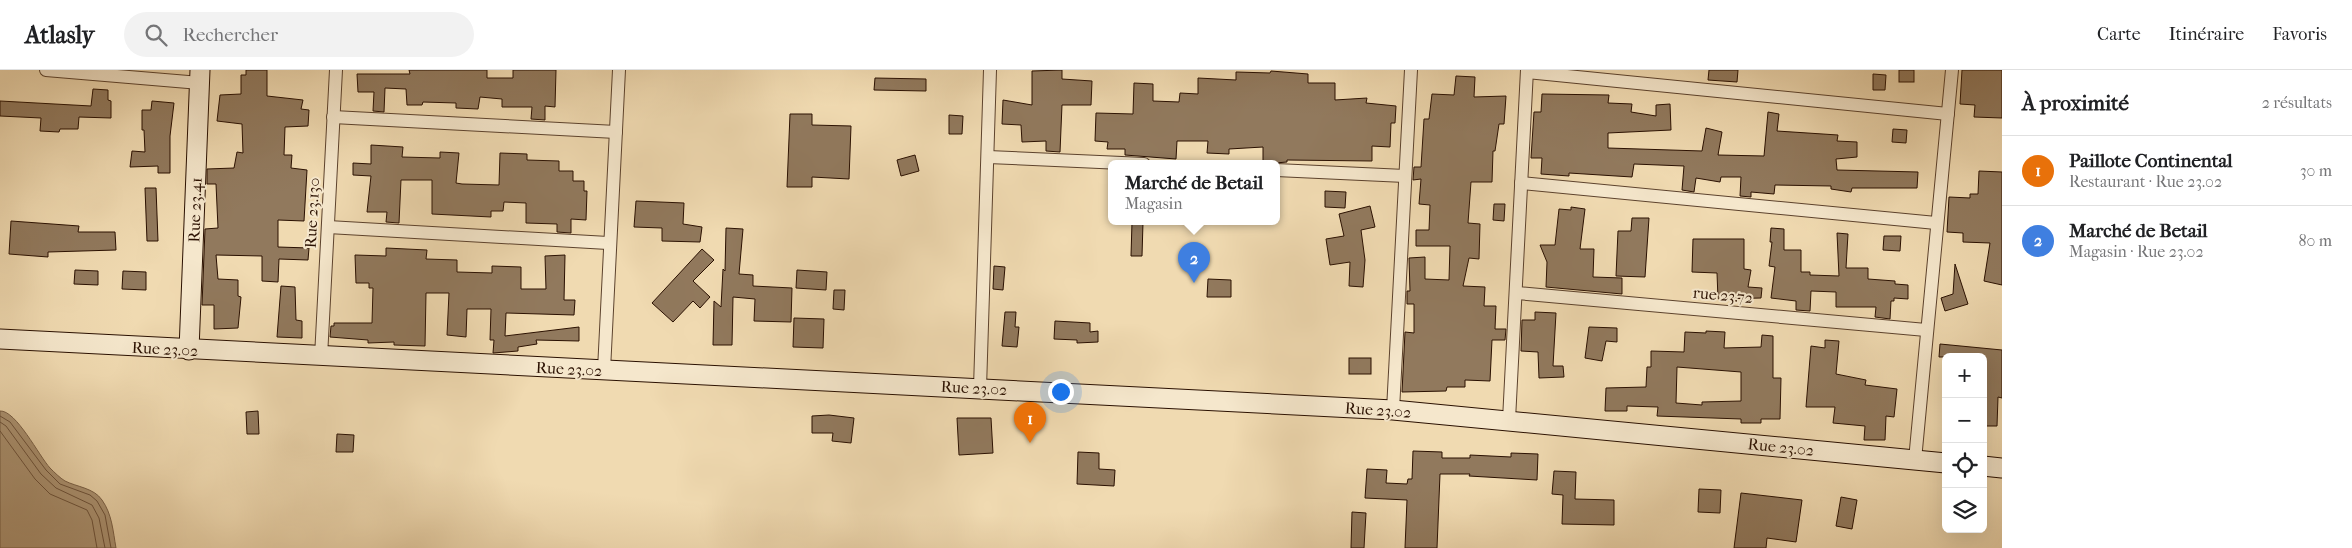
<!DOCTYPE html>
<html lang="fr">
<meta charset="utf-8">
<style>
:root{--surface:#fff;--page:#f2f2f2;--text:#202124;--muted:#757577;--line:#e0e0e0;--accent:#ea580c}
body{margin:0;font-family:"IM FELL French Canon",serif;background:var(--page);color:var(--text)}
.controls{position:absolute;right:15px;bottom:15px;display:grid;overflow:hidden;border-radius:8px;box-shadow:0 5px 20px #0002}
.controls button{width:45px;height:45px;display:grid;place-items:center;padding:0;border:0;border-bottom:1px solid var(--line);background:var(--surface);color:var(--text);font:25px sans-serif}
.you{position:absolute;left:1060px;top:321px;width:18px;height:18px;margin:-12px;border:4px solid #fff;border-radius:50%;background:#1a73e8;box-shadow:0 0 0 8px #1a73e833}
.badge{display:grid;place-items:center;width:32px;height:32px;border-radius:50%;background:var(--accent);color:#fff;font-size:16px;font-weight:700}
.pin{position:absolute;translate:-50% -41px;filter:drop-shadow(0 1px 2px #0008)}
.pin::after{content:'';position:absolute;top:26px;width:18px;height:15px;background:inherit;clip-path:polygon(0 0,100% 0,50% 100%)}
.popup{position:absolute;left:1108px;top:90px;width:172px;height:65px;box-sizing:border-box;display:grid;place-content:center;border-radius:8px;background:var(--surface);filter:drop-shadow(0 1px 4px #0005);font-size:16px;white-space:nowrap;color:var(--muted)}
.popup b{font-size:19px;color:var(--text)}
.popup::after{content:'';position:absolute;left:50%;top:100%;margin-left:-10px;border:10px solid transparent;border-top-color:var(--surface)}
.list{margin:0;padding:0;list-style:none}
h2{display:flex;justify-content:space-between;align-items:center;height:65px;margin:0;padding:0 20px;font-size:21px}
h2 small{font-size:16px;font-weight:400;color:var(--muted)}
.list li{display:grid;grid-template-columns:32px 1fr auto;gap:15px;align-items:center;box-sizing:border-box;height:70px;padding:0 20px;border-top:1px solid var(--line)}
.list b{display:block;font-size:19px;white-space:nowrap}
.list p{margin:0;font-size:16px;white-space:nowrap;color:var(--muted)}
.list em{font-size:16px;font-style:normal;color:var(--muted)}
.icon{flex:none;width:28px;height:28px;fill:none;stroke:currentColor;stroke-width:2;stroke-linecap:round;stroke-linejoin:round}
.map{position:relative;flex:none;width:2002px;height:478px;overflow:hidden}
header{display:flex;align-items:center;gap:30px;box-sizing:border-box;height:70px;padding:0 25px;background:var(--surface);border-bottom:1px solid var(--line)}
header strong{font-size:24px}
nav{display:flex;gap:28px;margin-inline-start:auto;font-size:18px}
.search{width:350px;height:45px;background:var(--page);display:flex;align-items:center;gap:12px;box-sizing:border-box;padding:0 18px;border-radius:28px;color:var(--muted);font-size:19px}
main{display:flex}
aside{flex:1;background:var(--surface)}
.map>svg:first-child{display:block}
.water{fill:#ad9575;stroke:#796047}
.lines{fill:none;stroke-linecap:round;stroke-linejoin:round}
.shore{stroke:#6c523b;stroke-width:1}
.building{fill:#91795d;stroke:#2a1001;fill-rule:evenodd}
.street-casing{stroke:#5c422d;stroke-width:14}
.secondary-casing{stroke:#2a1001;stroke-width:21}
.street{stroke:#f5e7cc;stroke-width:12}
.secondary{stroke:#f5e7cc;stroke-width:19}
.labels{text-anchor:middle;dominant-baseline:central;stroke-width:4;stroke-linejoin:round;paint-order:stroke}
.street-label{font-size:16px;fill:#2a1001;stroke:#f5e7cc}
</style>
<header>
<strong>Atlasly</strong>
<div class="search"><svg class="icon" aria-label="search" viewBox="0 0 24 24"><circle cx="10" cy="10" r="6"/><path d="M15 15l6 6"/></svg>Rechercher</div>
<nav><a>Carte</a><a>Itinéraire</a><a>Favoris</a></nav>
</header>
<main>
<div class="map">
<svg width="2002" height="478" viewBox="0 0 2002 478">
<rect width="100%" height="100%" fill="#f0dab1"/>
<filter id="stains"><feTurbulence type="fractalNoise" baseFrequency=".004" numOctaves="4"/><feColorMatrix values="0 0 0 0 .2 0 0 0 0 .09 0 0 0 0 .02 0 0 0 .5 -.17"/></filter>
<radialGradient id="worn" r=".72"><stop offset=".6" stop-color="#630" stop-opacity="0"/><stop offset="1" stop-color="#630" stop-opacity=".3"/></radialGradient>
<path class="water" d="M0 341C16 340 39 386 50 398 54 402 60 408 65 411 77 417 94 418 102 430 112 444 113 461 116 478H0Z"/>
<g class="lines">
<g class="shore">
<path d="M0 346 10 352 46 400 60 414 90 425 97 431 105 445 111 478"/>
<path d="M0 352 6 356 41 404 56 418 92 435 99 448 105 478"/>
<path d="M0 361 35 409 50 424 87 440 92 450 97 478"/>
</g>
</g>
<g class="building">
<path d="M246 0H267V26L303 30 301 39 309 40 308 56 285 57 284 85H292L291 98 307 100 304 151 278 150V177L309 178 308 190 279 189 278 212 262 211V186L216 185 218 209 238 210V226L241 227 238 258 214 259V235H202L205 159 218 158 216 114H207V99L234 98 237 82 243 83 242 54 217 51 220 25 241 24V5H246Z"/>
<path d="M409 0H487V8H513V0H556L555 37 545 36V50L531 49 532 37H502V29L480 27 478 39 456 38V33L423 32 422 35H407L406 19 385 18 384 42 373 41 374 22H358L357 4H410Z"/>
<path d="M1062 0V9L1092 11 1091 35H1062L1060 82 1046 81V71L1022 72 1021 55 1002 54 1003 30 1032 35V1Z"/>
<path d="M1709 0H1738L1737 12 1708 10Z"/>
<rect x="1899" y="0" width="15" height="12"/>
<path d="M1962 0H2002V48L1974 47 1975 35 1960 34Z"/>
<path d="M1271 1 1308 4V13H1335V30L1367 28 1366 33 1396 36 1395 53H1391L1390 77 1372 76V91L1287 90V92L1263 94V77L1229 79V84L1207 83 1208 71H1177L1176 89 1125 85V79H1107L1108 72 1095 71 1096 43 1133 44 1134 13 1153 14V31L1179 32 1180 23 1198 24V8L1236 10V2L1270 3Z"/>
<path d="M1873 4 1886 5 1885 20H1873Z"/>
<path d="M1456 6 1475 7 1474 27 1506 26 1504 54H1499L1495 81H1493L1492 112H1471L1468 153 1480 154 1479 189 1469 188 1463 216 1485 217 1484 236H1496L1495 259H1506L1505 270H1492L1490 311 1465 310V317H1447L1446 321 1402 322 1405 262 1414 263V234H1407V221H1410L1409 188 1425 187V209L1449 210 1450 176H1416V160H1429L1430 135 1419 134 1421 109 1413 110 1414 97H1421L1424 49H1429L1432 24 1454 25Z"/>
<path d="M875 8 926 9V21L874 20Z"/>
<path d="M93 19 108 20V30L111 31V48L79 47 78 59H60L59 62 40 61 41 48 0 46V31L91 36Z"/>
<path d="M1542 24 1609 25 1608 33 1632 34 1631 42 1656 46V35L1670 34 1671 60 1608 63V78L1702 81 1706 58 1722 62 1718 85 1764 86 1768 42 1779 44 1777 61 1838 65 1837 71 1857 72V87L1836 89 1837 100 1918 102 1917 118H1852L1851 122 1831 119V116L1775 115 1774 124 1751 122V127L1740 126 1741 107H1721L1720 112 1696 108 1694 122 1682 120 1684 96 1634 94 1632 107 1569 103V106L1541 104 1542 88H1531L1534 42H1541Z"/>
<path d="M152 31 174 33 170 66V103H158V96L130 97 132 81 145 82 144 60H142V40H151Z"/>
<path d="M790 44H812V55L851 56 849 109 812 107V117H787Z"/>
<path d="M949 45 963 46 962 64H949Z"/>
<path d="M1893 59 1907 60 1906 73 1892 72Z"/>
<path d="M371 75 403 77 402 87 440 88V82L459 83 456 113 462 114 499 115 500 83 527 84V90L559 91V101H573V111H584V121H587L586 150 571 149V163L557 162V154L526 153V133L504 132 503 141H491V147L432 144V110H401L399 153 386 152 387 142H367L371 106 353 105V93L371 94Z"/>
<path d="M915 85 919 101 901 106 897 90Z"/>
<path d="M1979 101 2002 102V215L1984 211 1990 173 1963 172V163L1947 162 1949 127 1970 128V124H1978Z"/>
<path d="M145 118H156L158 171H147Z"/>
<path d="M1325 121 1346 122 1345 138 1325 137Z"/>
<path d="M636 131 684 133 683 154 702 157 700 172 662 171V158L634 157Z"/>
<path d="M1494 134H1505L1504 151 1493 150Z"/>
<path d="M1370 136 1375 157 1361 160 1365 190 1363 217 1349 216 1350 192 1330 195 1326 169 1344 166 1339 144Z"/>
<path d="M1571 137 1585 139 1580 179H1594L1593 207 1622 208V224L1546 217 1547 192 1540 175H1555L1559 139 1571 140Z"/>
<path d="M1632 148H1649L1645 207 1616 206 1618 161H1631Z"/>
<path d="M11 151 79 156 78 162H115L116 180 48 182V187L9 184Z"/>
<path d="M1132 152H1143L1142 186H1131Z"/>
<path d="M726 158 743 159 739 204 753 205V216L792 218 791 252 754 251 755 229 733 227 732 275H713L714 231 721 237 723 199 725 201Z"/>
<path d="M1771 158 1784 159V180H1801V202H1810V205L1839 206 1837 163 1848 164 1846 198H1868V209L1895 211V214L1908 215V229L1894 228V231H1891L1890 249 1875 247 1876 237H1836V222L1811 221 1810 241 1796 240V231L1771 228 1775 197 1769 196 1772 172H1770Z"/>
<path d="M1884 166H1901L1900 181 1883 180Z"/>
<path d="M1693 169H1744V199L1751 200 1748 217 1762 218 1761 228 1718 229 1717 203 1692 202Z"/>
<path d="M386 178 427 180 426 189 457 190V202L492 203V196L521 197V219H546L545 186 565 185 564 230H575L574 245 506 243 505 266 579 257V271L536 270 537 274 518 277V281L493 283 494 270H490L491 239H467L466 267 447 265 449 223H426L425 276 394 275V272L368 273V270L330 267 331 256H334V253H372L373 218H369V213H356L355 185 386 186Z"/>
<path d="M702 179 714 190 693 211 710 227 700 238 693 231 673 252 652 233Z"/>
<path d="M1955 194 1968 234 1945 241 1941 228 1953 224Z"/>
<path d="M994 196 1005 197 1003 220 993 219Z"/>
<path d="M75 200 98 201V215L74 214Z"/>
<path d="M797 200 827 202 826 220 796 218Z"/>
<path d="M123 201 146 202V220L122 219Z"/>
<path d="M1208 209 1231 210V227H1207Z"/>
<path d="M281 216 295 217 296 250 302 251V268L277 267Z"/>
<path d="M834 220H845L844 240 833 239Z"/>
<path d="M1005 242H1016L1015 257H1019L1017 277 1002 276Z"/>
<path d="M1535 242 1556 243 1553 296H1563L1564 307 1539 308 1538 282 1521 281 1522 250H1535Z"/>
<path d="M794 248 824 249 823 278 793 277Z"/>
<path d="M1055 251 1090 253V262L1098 261V272L1077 273V270L1054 269Z"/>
<path d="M1589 257 1617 258V272L1606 271 1602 291 1585 288Z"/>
<path d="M1706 261 1725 262 1724 278 1761 277 1762 265 1773 266V308H1781L1780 349H1761V353H1741V349L1657 346 1658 337 1627 336V341H1605L1606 318 1646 317 1647 297H1651V281L1684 282 1685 262 1706 263ZM1677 297 1741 302V331L1702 332V335L1676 333Z"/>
<path d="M1825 270 1839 271 1836 304 1866 310 1865 315 1897 319 1894 347 1886 346 1885 370H1864L1865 356 1833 353 1835 337H1806L1811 276 1825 278Z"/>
<path d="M1940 274 2002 280V328L1998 327 1997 356H1983V287H1939Z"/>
<rect x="1349" y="288" width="22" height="16"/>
<path d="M258 341 259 364H247L246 342Z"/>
<path d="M829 345 854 348 851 373 832 371 833 363H812V346Z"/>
<path d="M957 348H991L993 383 959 385Z"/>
<path d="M337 364 354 365 353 382H336Z"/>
<path d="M1413 381 1442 382V388H1470V385L1511 387V383L1538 384 1537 410 1469 406 1470 404H1440L1437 478H1405L1407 430 1365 428 1367 399 1387 400 1386 413 1407 414 1408 409H1412Z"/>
<path d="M1078 382 1099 383V399L1115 400 1114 416 1077 414Z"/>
<path d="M1554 401 1576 402 1575 429 1614 430V455L1562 454 1563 425 1552 424Z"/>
<path d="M1699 419 1721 420 1720 443 1698 442Z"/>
<path d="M1741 423 1802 430 1796 472 1767 468 1766 478H1734Z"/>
<path d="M1841 427 1857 430 1852 459 1836 456Z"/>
<path d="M1352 442 1366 443 1364 478H1351Z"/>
</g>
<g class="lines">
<g class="street-casing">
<g id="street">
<path d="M46 0 200 13"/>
<path d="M1527 2 1948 44"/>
<path d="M333 47 616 62"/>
<path d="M988 87 1144 94"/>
<path d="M1276 100 1405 106"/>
<path d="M1521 113 1936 153"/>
<path d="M328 157 608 173"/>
<path d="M1517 223 1926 260"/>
<path d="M321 287 336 0"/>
<path d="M604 300 619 0"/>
<path d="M980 318 990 0"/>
<path d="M1393 340 1411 0"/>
<path d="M1509 350 1527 0"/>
<path d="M1915 390 1952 0"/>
</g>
</g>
<g class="secondary-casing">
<g id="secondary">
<path d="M0 269 1393 340 1946 393"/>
<path d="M189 280 200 0"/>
<path d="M1983 396 2002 398"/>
</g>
</g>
<use href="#street" class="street"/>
<use href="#secondary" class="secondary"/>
</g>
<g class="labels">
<g class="street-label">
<text transform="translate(195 140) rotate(-88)">Rue 23.41</text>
<text transform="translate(312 143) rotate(-87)">Rue 23.130</text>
<text transform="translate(1723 225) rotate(5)">rue 23.72</text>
<text transform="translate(165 279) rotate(3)">Rue 23.02</text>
<text transform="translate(569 299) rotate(3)">Rue 23.02</text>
<text transform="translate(974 318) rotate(3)">Rue 23.02</text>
<text transform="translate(1378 340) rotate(4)">Rue 23.02</text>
<text transform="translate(1781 377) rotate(6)">Rue 23.02</text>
</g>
</g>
<rect width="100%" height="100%" filter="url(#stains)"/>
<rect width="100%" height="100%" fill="url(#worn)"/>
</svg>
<div class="controls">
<button>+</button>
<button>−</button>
<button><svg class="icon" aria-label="locate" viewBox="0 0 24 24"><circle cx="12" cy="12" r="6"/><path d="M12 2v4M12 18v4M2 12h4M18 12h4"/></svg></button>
<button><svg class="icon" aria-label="layers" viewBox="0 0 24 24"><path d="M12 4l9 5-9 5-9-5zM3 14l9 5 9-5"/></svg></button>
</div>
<div class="you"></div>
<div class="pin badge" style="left:1030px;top:373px;background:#e8710a">1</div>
<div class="pin badge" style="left:1194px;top:213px;background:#3f7fe0">2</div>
<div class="popup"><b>Marché de Betail</b>Magasin</div>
</div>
<aside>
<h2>À proximité<small>2 résultats</small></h2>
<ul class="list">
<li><span class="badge" style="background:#e8710a">1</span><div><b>Paillote Continental</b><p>Restaurant · Rue 23.02</p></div><em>30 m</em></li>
<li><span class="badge" style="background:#3f7fe0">2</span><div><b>Marché de Betail</b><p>Magasin · Rue 23.02</p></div><em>80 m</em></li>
</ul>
</aside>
</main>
